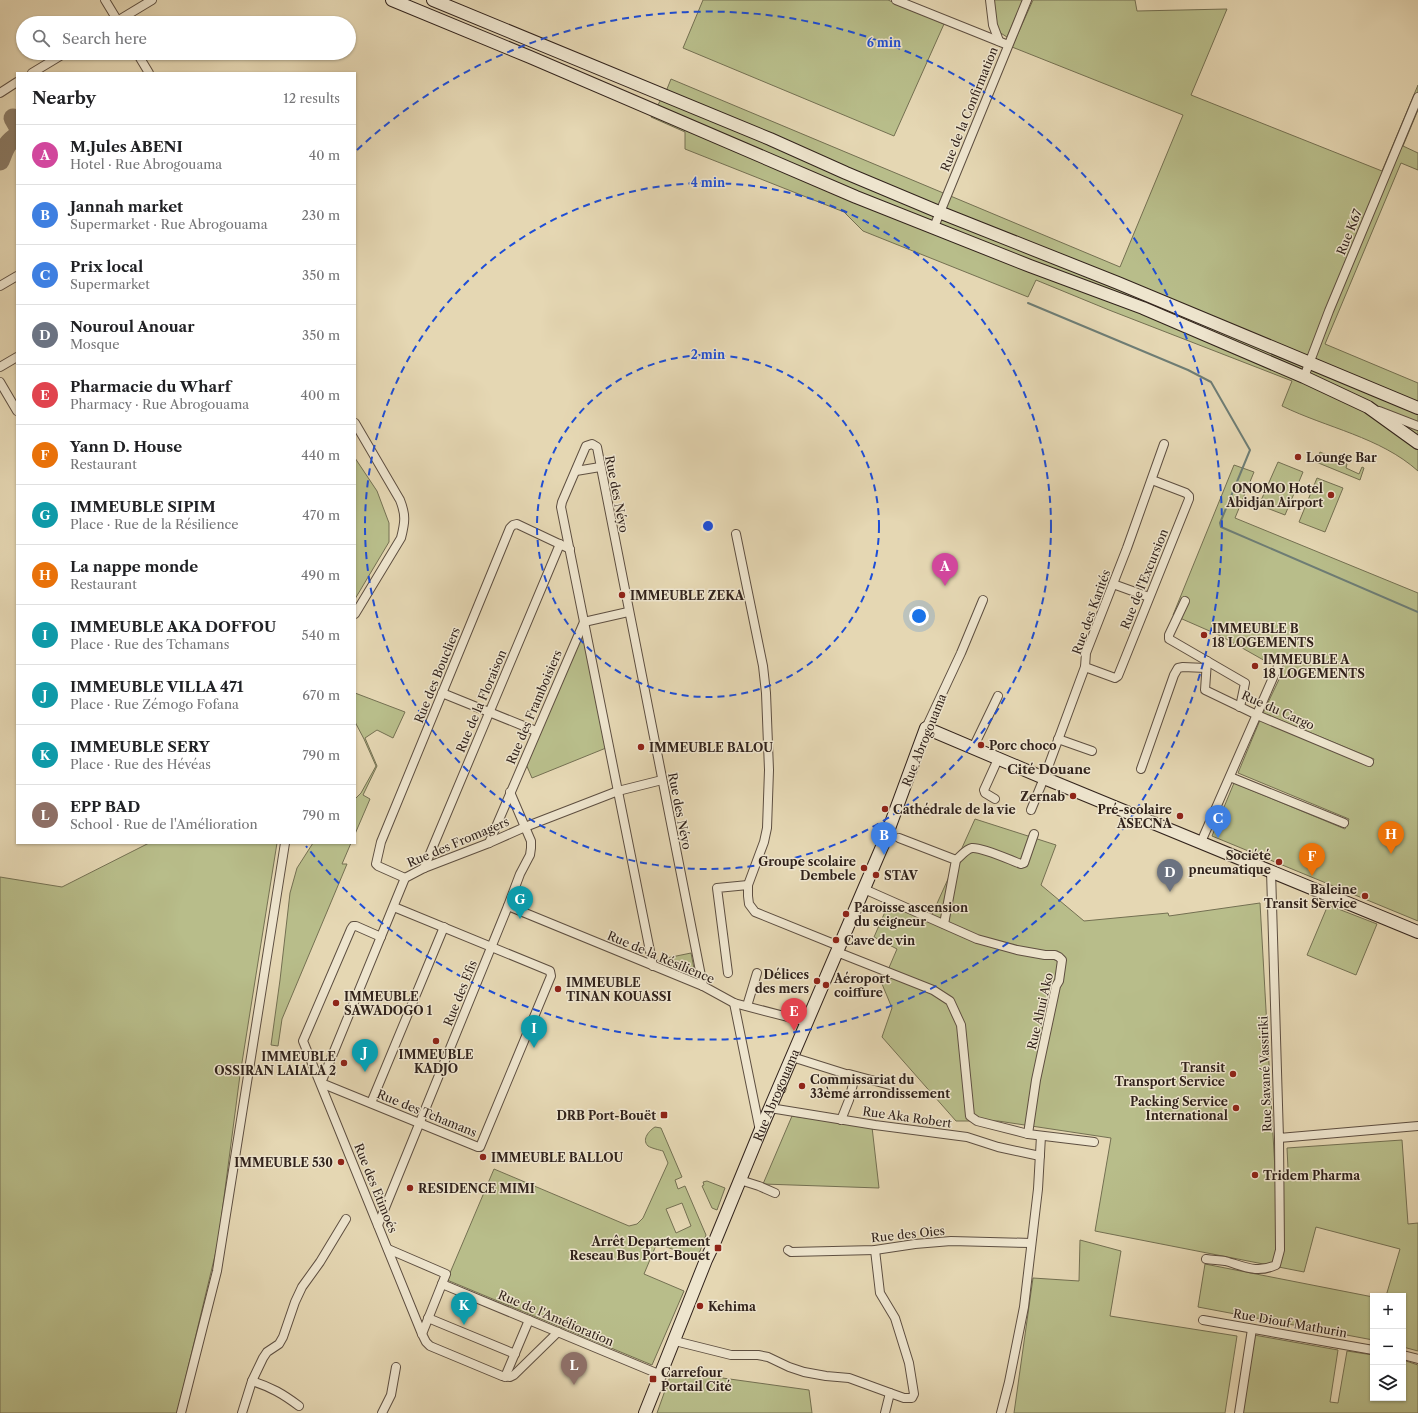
<!DOCTYPE html>
<meta charset="utf-8">
<style>
:root{--surface:#fff;--page:#f6f6f6;--text:#202124;--muted:#757577;--line:#e0e0e0;--accent:#0b8043}
body{margin:0;font-family:"Libre Caslon Text",serif;background:var(--page);color:var(--text)}
.controls{position:absolute;right:12px;bottom:12px;display:grid;overflow:hidden;border-radius:0px;box-shadow:0 1px 3px #0004}
.controls button{width:36px;height:36px;display:grid;place-items:center;padding:0;border:0;border-bottom:1px solid var(--line);background:var(--surface);color:var(--text);font:20px sans-serif}
.you{position:absolute;left:919px;top:616px;width:14px;height:14px;margin:-10px;border:3px solid #fff;border-radius:50%;background:#1a73e8;box-shadow:0 0 0 6px #1a73e833}
.badge{display:grid;place-items:center;width:26px;height:26px;border-radius:50%;background:var(--accent);color:#fff;font-size:13px;font-weight:700}
.pin{position:absolute;translate:-50% -33px;filter:drop-shadow(0 1px 2px #0008)}
.pin::after{content:'';position:absolute;top:21px;width:14px;height:12px;background:inherit;clip-path:polygon(0 0,100% 0,50% 100%)}
.list{margin:0;padding:0;list-style:none}
h2{display:flex;justify-content:space-between;align-items:center;height:52px;margin:0;padding:0 16px;font-size:17px}
h2 small{font-size:13px;font-weight:400;color:var(--muted)}
.list li{display:grid;grid-template-columns:26px 1fr auto;gap:12px;align-items:center;box-sizing:border-box;height:60px;padding:0 16px;border-top:1px solid var(--line)}
.list b{display:block;font-size:15px;white-space:nowrap}
.list p{margin:0;font-size:13px;white-space:nowrap;color:var(--muted)}
.list em{font-size:13px;font-style:normal;color:var(--muted)}
.icon{flex:none;width:22px;height:22px;fill:none;stroke:currentColor;stroke-width:2;stroke-linecap:round;stroke-linejoin:round}
.map{position:relative;flex:none;width:1418px;height:1413px;overflow:hidden}
.search{position:absolute;background:var(--surface);box-shadow:0 1px 3px #0004;left:16px;top:16px;width:340px;height:44px;display:flex;align-items:center;gap:10px;box-sizing:border-box;padding:0 14px;border-radius:22px;color:var(--muted);font-size:15px}
.panel{position:absolute;background:var(--surface);box-shadow:0 1px 3px #0004;left:16px;top:72px;width:340px;height:772px;border-radius:0px}
.map>svg:first-child{display:block}
.green{fill:#b8bd8a;stroke:#747052;fill-rule:evenodd}
.lines{fill:none;stroke-linecap:round;stroke-linejoin:round}
.stream{stroke:#6e7d75;stroke-width:2}
.taxiway{stroke:#8b7c67;stroke-width:19}
.street-casing{stroke:#5e4f41;stroke-width:10}
.secondary-casing{stroke:#31221b;stroke-width:14}
.street{stroke:#eee5ce;stroke-width:8}
.secondary{stroke:#eee5ce;stroke-width:12}
.ring{fill:none;stroke:#1d4ed8;stroke-width:2;stroke-dasharray:7 5}
.poi-dot{fill:#8f2418;stroke:#eee5ce;stroke-width:1.5}
.labels{text-anchor:middle;dominant-baseline:central;stroke-width:3;stroke-linejoin:round;paint-order:stroke}
.street-label{font-size:12px;fill:#31221b;stroke:#eee5ce}
.poi-label{font-size:12px;font-weight:bold;fill:#31221b;stroke:#eee5ce;text-anchor:start}
.neighbourhood-label{font-size:13px;font-weight:bold;fill:#31221b;stroke:#eee5ce}
.centre{fill:#1d4ed8;stroke:#eee5ce;stroke-width:2}
.ring-label{font-size:12px;text-anchor:middle;font-weight:bold;fill:#1d4ed8;stroke:#eee5ce;stroke-width:3;stroke-linejoin:round;paint-order:stroke}
</style>
<div class="map">
<svg width="1418" height="1413" viewBox="0 0 1418 1413">
<rect width="100%" height="100%" fill="#e5d7b3"/>
<filter id="stains"><feTurbulence type="fractalNoise" baseFrequency=".005" numOctaves="4"/><feColorMatrix values="0 0 0 0 .2 0 0 0 0 .09 0 0 0 0 .02 0 0 0 .5 -.17"/></filter>
<radialGradient id="worn" r=".72"><stop offset=".6" stop-color="#630" stop-opacity="0"/><stop offset="1" stop-color="#630" stop-opacity=".3"/></radialGradient>
<g class="green">
<path d="M703 0H888L944 24 894 136 683 48Z"/>
<path d="M992 0H1023L1007 37 999 32 996 25Z"/>
<path d="M1033 0H1135L1137 11 1227 9 1191 95 1382 171 1418 85V110L1403 146 1418 153V170L1401 163 1325 344 1418 383V471C1380 437 1327 428 1282 406L1292 381 1109 310 1036 280 1028 297 863 231 844 212 685 149V132L651 117 667 89 671 79 1120 267 1183 115 1012 47Z"/>
<path d="M1320 452 1347 464 1346 468 1359 474 1362 467 1364 468 1360 480 1316 462Z"/>
<path d="M355 458 377 491 389 523V542L355 599Z"/>
<path d="M1278 462 1303 472 1285 515 1259 505Z"/>
<path d="M1234 465 1254 472 1235 518 1418 593V921L1212 836 1234 783 1345 829 1349 819 1238 773 1260 720 1371 766 1374 759 1263 713 1284 669 1267 662 1221 636 1173 615Z"/>
<path d="M1317 478 1343 488 1325 532 1299 522Z"/>
<path d="M583 629 606 748 532 778 526 764Z"/>
<path d="M355 693 405 712 393 738 377 730 365 738 377 766 363 795 370 799 355 834V799L361 793 376 766 364 739 355 722Z"/>
<path d="M975 819 1056 845 1041 885 1084 921 1168 913 1169 916 1260 903 1275 1170 1288 1169 1287 1148 1402 1140 1408 1224 1418 1223V1351L1403 1347V1296H1386L1400 1249 1316 1227 1304 1272 1095 1231 1111 1138 998 1121H956L882 1037 892 1008 882 984 897 949 874 937 888 905 930 919Z"/>
<path d="M149 843H277L240 1075 218 1243 181 1397 177 1413H0V877L62 887Z"/>
<path d="M313 843H351L342 864H347L282 1019 278 1046 271 1045 280 980 290 893 297 868Z"/>
<path d="M1328 905 1377 924 1356 975 1307 955Z"/>
<path d="M691 953 696 979 659 964 657 960Z"/>
<path d="M792 1116 872 1127 879 1188 763 1184Z"/>
<path d="M655 1127 661 1128 682 1177 675 1180 678 1189 685 1186 706 1235 697 1259 657 1243 644 1274 684 1291 652 1365 447 1280 494 1169 629 1226 637 1224 643 1218 668 1163 663 1151C659 1150 651 1148 648 1146 641 1139 650 1130 655 1127ZM682 1203 691 1226 676 1233 666 1209Z"/>
<path d="M707 1181 725 1188 717 1210 712 1208 702 1186 704 1185 703 1182Z"/>
<path d="M1080 1240 1121 1251 1110 1316 1237 1336 1225 1413H1014L1033 1278 1079 1281Z"/>
<path d="M1205 1264 1373 1297V1340L1198 1307Z"/>
<path d="M1254 1335 1338 1350 1330 1402 1338 1403 1347 1351 1373 1355V1398H1403V1360L1418 1365V1413H1243Z"/>
<path d="M672 1371 809 1390 812 1413H657Z"/>
</g>
<g class="lines">
<path class="stream" d="M1028 303 1188 370 1211 382 1250 450 1220 523 1221 527 1418 612"/>
<g class="taxiway">
<path d="M13 118 17 125"/>
<path d="M0 161C5 149 6 143 17 136"/>
</g>
<g class="street-casing">
<g id="street">
<path d="M105 0 119 23"/>
<path d="M896 0 1008 45"/>
<path d="M990 0 993 25 999 41"/>
<path d="M114 23 152 0"/>
<path d="M137 53 149 73"/>
<path d="M32 73 65 53"/>
<path d="M0 93 17 82"/>
<path d="M934 227 1027 0"/>
<path d="M0 286 17 276"/>
<path d="M0 367 17 357"/>
<path d="M1304 377 1329 311 1418 97"/>
<path d="M0 382 17 411"/>
<path d="M1379 411 1418 426"/>
<path d="M355 423 400 500C406 515 405 522 401 538L355 614"/>
<path d="M576 471 600 467"/>
<path d="M736 534 763 666 766 693 769 770 767 828 764 842 748 885V896L749 904 755 912 839 946"/>
<path d="M1113 584 1149 597"/>
<path d="M1185 601 1169 635V639L1245 683 1240 707"/>
<path d="M1207 661 1205 690 1257 715 1369 762"/>
<path d="M1085 667 1115 678 1118 676 1189 499V496L1186 493 1152 480"/>
<path d="M442 693 536 731"/>
<path d="M926 728 961 653 983 600"/>
<path d="M1058 739 1092 751"/>
<path d="M973 748 998 696"/>
<path d="M1141 769 1174 675 1178 668 1183 667 1206 668"/>
<path d="M1230 777 1344 823"/>
<path d="M995 799 985 793 984 790 998 759"/>
<path d="M1031 810 1044 778 1085 667 1086 653 1127 548 1164 444"/>
<path d="M899 838 956 860 944 924"/>
<path d="M1201 842 1279 664"/>
<path d="M489 843 584 622 628 612"/>
<path d="M956 860C961 856 966 849 972 848 982 847 1010 860 1021 864L1024 863 1034 834"/>
<path d="M424 868 560 544"/>
<path d="M1271 871 1279 1138 1418 1126"/>
<path d="M405 878 378 866 376 864 381 842 510 528 513 525 517 524 570 549"/>
<path d="M864 889 977 939 1017 950 1045 955H1055L1059 957 1062 960 1059 981 1056 986 1036 1080 1028 1134"/>
<path d="M508 906 703 986 734 1003 807 1022"/>
<path d="M394 907 550 971 551 976 480 1147H478L321 1083 405 878 424 868 489 843 525 827 618 791 662 780"/>
<path d="M381 937 356 926H353L351 929 303 1041 422 1334 426 1342 430 1346 502 1376 510 1377 514 1375 558 1332"/>
<path d="M837 952 933 990 950 1001 961 1025 970 1116 977 1121 1028 1134 1094 1142"/>
<path d="M653 966 561 507 562 502 586 446 592 444 597 447 703 986"/>
<path d="M728 973 717 888 748 885"/>
<path d="M734 1003 760 1131"/>
<path d="M747 1006 757 973"/>
<path d="M792 1057 846 1074 854 1080 849 1100 841 1120"/>
<path d="M849 1074 890 1085"/>
<path d="M371 1103 444 927"/>
<path d="M770 1108 875 1125 967 1137 998 1147 1040 1156"/>
<path d="M740 1180 759 1186 775 1193"/>
<path d="M378 1225 508 906 520 874 530 855 531 848V841L510 792"/>
<path d="M388 1249 446 1274 422 1334"/>
<path d="M788 1250 791 1252 875 1250 915 1244 951 1241 1031 1243"/>
<path d="M875 1250 880 1293 895 1318 909 1363 914 1394 912 1398H904L890 1393 885 1413"/>
<path d="M1206 1259C1212 1260 1219 1260 1225 1261 1244 1266 1256 1274 1276 1265L1280 1250 1279 1138"/>
<path d="M442 1284 661 1375"/>
<path d="M428 1318 515 1354"/>
<path d="M1203 1320 1373 1350"/>
<path d="M675 1341 731 1355H758L768 1357 789 1367 804 1372 826 1376 849 1378 890 1393"/>
<path d="M1403 1355 1418 1359"/>
<path d="M505 1377 529 1320"/>
<path d="M252 1381C271 1387 283 1394 299 1406"/>
<path d="M181 1413 217 1271 285 843"/>
<path d="M242 1413 252 1381 263 1358 267 1352 279 1344 283 1337 295 1302 302 1287 320 1262 346 1219"/>
<path d="M382 1413 391 1395 396 1367"/>
<path d="M1001 1413 1009 1382 1024 1307 1038 1189 1041 1136"/>
<path d="M1239 1413 1252 1329"/>
</g>
</g>
<g class="secondary-casing">
<g id="secondary">
<path d="M392 0 530 57 856 197 1030 266 1143 308 1304 377 1368 407 1418 443"/>
<path d="M433 0 770 139 846 173 939 212 1118 283 1418 408"/>
<path id="s1" d="M645 1413 706 1260 715 1241 761 1129 884 842 926 728 1044 778 1418 932"/>
</g>
</g>
<use href="#street" class="street"/>
<use href="#secondary" class="secondary"/>
</g>
<g class="ring">
<circle cx="708" cy="526" r="171"/>
<circle cx="708" cy="526" r="343"/>
<path d="M357 150A514 514 0 1 1 306 846"/>
</g>
<g class="poi-dot">
<circle cx="1298" cy="457" r="4"/>
<circle cx="1331" cy="495" r="4"/>
<circle cx="622" cy="595" r="4"/>
<circle cx="1204" cy="635" r="4"/>
<circle cx="1255" cy="666" r="4"/>
<circle cx="981" cy="745" r="4"/>
<circle cx="641" cy="747" r="4"/>
<circle cx="1073" cy="796" r="4"/>
<circle cx="885" cy="809" r="4"/>
<circle cx="1180" cy="816" r="4"/>
<circle cx="1279" cy="862" r="4"/>
<circle cx="864" cy="868" r="4"/>
<circle cx="876" cy="875" r="4"/>
<circle cx="1365" cy="896" r="4"/>
<circle cx="846" cy="914" r="4"/>
<circle cx="836" cy="940" r="4"/>
<circle cx="817" cy="981" r="4"/>
<circle cx="826" cy="985" r="4"/>
<circle cx="558" cy="989" r="4"/>
<circle cx="336" cy="1003" r="4"/>
<circle cx="436" cy="1041" r="4"/>
<circle cx="344" cy="1063" r="4"/>
<circle cx="1233" cy="1074" r="4"/>
<circle cx="802" cy="1086" r="4"/>
<circle cx="1236" cy="1108" r="4"/>
<rect x="660" y="1111" width="8" height="8" rx="2"/>
<circle cx="483" cy="1157" r="4"/>
<circle cx="341" cy="1162" r="4"/>
<circle cx="1255" cy="1175" r="4"/>
<circle cx="410" cy="1188" r="4"/>
<rect x="714" y="1244" width="8" height="8" rx="2"/>
<circle cx="700" cy="1306" r="4"/>
<rect x="649" y="1375" width="8" height="8" rx="2"/>
</g>
<g class="labels">
<g class="street-label">
<text transform="translate(969 109) rotate(-68)">Rue de la Confirmation</text>
<text transform="translate(1349 232) rotate(-68)">Rue K67</text>
<text transform="translate(617 494) rotate(79)">Rue des Néyo</text>
<text transform="translate(1144 579) rotate(-68)">Rue de l'Excursion</text>
<text transform="translate(1091 612) rotate(-70)">Rue des Karités</text>
<text transform="translate(437 675) rotate(-68)">Rue des Boucliers</text>
<text transform="translate(481 701) rotate(-67)">Rue de la Floraison</text>
<text transform="translate(534 707) rotate(-67)">Rue des Framboisiers</text>
<text transform="translate(1278 710) rotate(24)">Rue du Cargo</text>
<text transform="translate(924 740) rotate(-68)">Rue Abrogouama</text>
<text transform="translate(680 811) rotate(79)">Rue des Néyo</text>
<text transform="translate(458 842) rotate(-23)">Rue des Fromagers</text>
<text transform="translate(661 957) rotate(23)">Rue de la Résilience</text>
<text transform="translate(460 993) rotate(-68)">Rue des Efis</text>
<text transform="translate(1040 1011) rotate(-77)">Rue Ahui Ako</text>
<text transform="translate(1265 1074) rotate(-92)">Rue Savané Vassiriki</text>
<text stroke="none"><textPath href="#s1" startOffset="344">Rue Abrogouama</textPath></text>
<text transform="translate(427 1113) rotate(22)">Rue des Tchamans</text>
<text transform="translate(907 1117) rotate(8)">Rue Aka Robert</text>
<text transform="translate(376 1188) rotate(68)">Rue des Etimoés</text>
<text transform="translate(908 1234) rotate(-6)">Rue des Oies</text>
<text transform="translate(556 1318) rotate(23)">Rue de l'Amélioration</text>
<text transform="translate(1290 1323) rotate(10)">Rue Diouf Mathurin</text>
</g>
<g class="poi-label">
<text x="1306" y="457">Lounge Bar</text>
<text x="1323" y="488" text-anchor="end">ONOMO Hotel<tspan x="1323" dy="14">Abidjan Airport</tspan></text>
<text x="630" y="595">IMMEUBLE ZEKA</text>
<text x="1212" y="628">IMMEUBLE B<tspan x="1212" dy="14">18 LOGEMENTS</tspan></text>
<text x="1263" y="659">IMMEUBLE A<tspan x="1263" dy="14">18 LOGEMENTS</tspan></text>
<text x="989" y="745">Porc choco</text>
<text x="649" y="747">IMMEUBLE BALOU</text>
<text x="1065" y="796" text-anchor="end">Zernab</text>
<text x="893" y="809">Cathédrale de la vie</text>
<text x="1172" y="809" text-anchor="end">Pré-scolaire<tspan x="1172" dy="14">ASECNA</tspan></text>
<text x="1271" y="855" text-anchor="end">Société<tspan x="1271" dy="14">pneumatique</tspan></text>
<text x="856" y="861" text-anchor="end">Groupe scolaire<tspan x="856" dy="14">Dembele</tspan></text>
<text x="884" y="875">STAV</text>
<text x="1357" y="889" text-anchor="end">Baleine<tspan x="1357" dy="14">Transit Service</tspan></text>
<text x="854" y="907">Paroisse ascension<tspan x="854" dy="14">du seigneur</tspan></text>
<text x="844" y="940">Cave de vin</text>
<text x="809" y="974" text-anchor="end">Délices<tspan x="809" dy="14">des mers</tspan></text>
<text x="834" y="978">Aéroport<tspan x="834" dy="14">coiffure</tspan></text>
<text x="566" y="982">IMMEUBLE<tspan x="566" dy="14">TINAN KOUASSI</tspan></text>
<text x="344" y="996">IMMEUBLE<tspan x="344" dy="14">SAWADOGO 1</tspan></text>
<text x="436" y="1054" text-anchor="middle">IMMEUBLE<tspan x="436" dy="14">KADJO</tspan></text>
<text x="336" y="1056" text-anchor="end">IMMEUBLE<tspan x="336" dy="14">OSSIRAN LAIALA 2</tspan></text>
<text x="1225" y="1067" text-anchor="end">Transit<tspan x="1225" dy="14">Transport Service</tspan></text>
<text x="810" y="1079">Commissariat du<tspan x="810" dy="14">33ème arrondissement</tspan></text>
<text x="1228" y="1101" text-anchor="end">Packing Service<tspan x="1228" dy="14">International</tspan></text>
<text x="656" y="1115" text-anchor="end">DRB Port-Bouët</text>
<text x="491" y="1157">IMMEUBLE BALLOU</text>
<text x="333" y="1162" text-anchor="end">IMMEUBLE 530</text>
<text x="1263" y="1175">Tridem Pharma</text>
<text x="418" y="1188">RESIDENCE MIMI</text>
<text x="710" y="1241" text-anchor="end">Arrêt Departement<tspan x="710" dy="14">Reseau Bus Port-Bouet</tspan></text>
<text x="708" y="1306">Kehima</text>
<text x="661" y="1372">Carrefour<tspan x="661" dy="14">Portail Cité</tspan></text>
</g>
<g class="neighbourhood-label">
<text x="1049" y="769">Cité Douane</text>
</g>
</g>
<circle cx="708" cy="526" r="6" class="centre"/>
<g class="ring-label">
<text x="884" y="47">6 min</text>
<text x="708" y="187">4 min</text>
<text x="708" y="359">2 min</text>
</g>
<rect width="100%" height="100%" filter="url(#stains)"/>
<rect width="100%" height="100%" fill="url(#worn)"/>
</svg>
<div class="controls">
<button>+</button>
<button>−</button>
<button><svg class="icon" aria-label="layers" viewBox="0 0 24 24"><path d="M12 4l9 5-9 5-9-5zM3 14l9 5 9-5"/></svg></button>
</div>
<div class="you"></div>
<div class="pin badge" style="left:945px;top:586px;background:#d1479c">A</div>
<div class="pin badge" style="left:884px;top:855px;background:#3f7fe0">B</div>
<div class="pin badge" style="left:1218px;top:838px;background:#3f7fe0">C</div>
<div class="pin badge" style="left:1170px;top:892px;background:#6b7280">D</div>
<div class="pin badge" style="left:794px;top:1031px;background:#e0444e">E</div>
<div class="pin badge" style="left:1312px;top:876px;background:#e8710a">F</div>
<div class="pin badge" style="left:520px;top:919px;background:#0f9aa8">G</div>
<div class="pin badge" style="left:1391px;top:854px;background:#e8710a">H</div>
<div class="pin badge" style="left:534px;top:1048px;background:#0f9aa8">I</div>
<div class="pin badge" style="left:365px;top:1072px;background:#0f9aa8">J</div>
<div class="pin badge" style="left:464px;top:1325px;background:#0f9aa8">K</div>
<div class="pin badge" style="left:574px;top:1385px;background:#8d6e63">L</div>
<div class="search"><svg class="icon" aria-label="search" viewBox="0 0 24 24"><circle cx="10" cy="10" r="6"/><path d="M15 15l6 6"/></svg>Search here</div>
<section class="panel">
<h2>Nearby<small>12 results</small></h2>
<ul class="list">
<li><span class="badge" style="background:#d1479c">A</span><div><b>M.Jules ABENI</b><p>Hotel · Rue Abrogouama</p></div><em>40 m</em></li>
<li><span class="badge" style="background:#3f7fe0">B</span><div><b>Jannah market</b><p>Supermarket · Rue Abrogouama</p></div><em>230 m</em></li>
<li><span class="badge" style="background:#3f7fe0">C</span><div><b>Prix local</b><p>Supermarket</p></div><em>350 m</em></li>
<li><span class="badge" style="background:#6b7280">D</span><div><b>Nouroul Anouar</b><p>Mosque</p></div><em>350 m</em></li>
<li><span class="badge" style="background:#e0444e">E</span><div><b>Pharmacie du Wharf</b><p>Pharmacy · Rue Abrogouama</p></div><em>400 m</em></li>
<li><span class="badge" style="background:#e8710a">F</span><div><b>Yann D. House</b><p>Restaurant</p></div><em>440 m</em></li>
<li><span class="badge" style="background:#0f9aa8">G</span><div><b>IMMEUBLE SIPIM</b><p>Place · Rue de la Résilience</p></div><em>470 m</em></li>
<li><span class="badge" style="background:#e8710a">H</span><div><b>La nappe monde</b><p>Restaurant</p></div><em>490 m</em></li>
<li><span class="badge" style="background:#0f9aa8">I</span><div><b>IMMEUBLE AKA DOFFOU</b><p>Place · Rue des Tchamans</p></div><em>540 m</em></li>
<li><span class="badge" style="background:#0f9aa8">J</span><div><b>IMMEUBLE VILLA 471</b><p>Place · Rue Zémogo Fofana</p></div><em>670 m</em></li>
<li><span class="badge" style="background:#0f9aa8">K</span><div><b>IMMEUBLE SERY</b><p>Place · Rue des Hévéas</p></div><em>790 m</em></li>
<li><span class="badge" style="background:#8d6e63">L</span><div><b>EPP BAD</b><p>School · Rue de l'Amélioration</p></div><em>790 m</em></li>
</ul>
</section>
</div>
